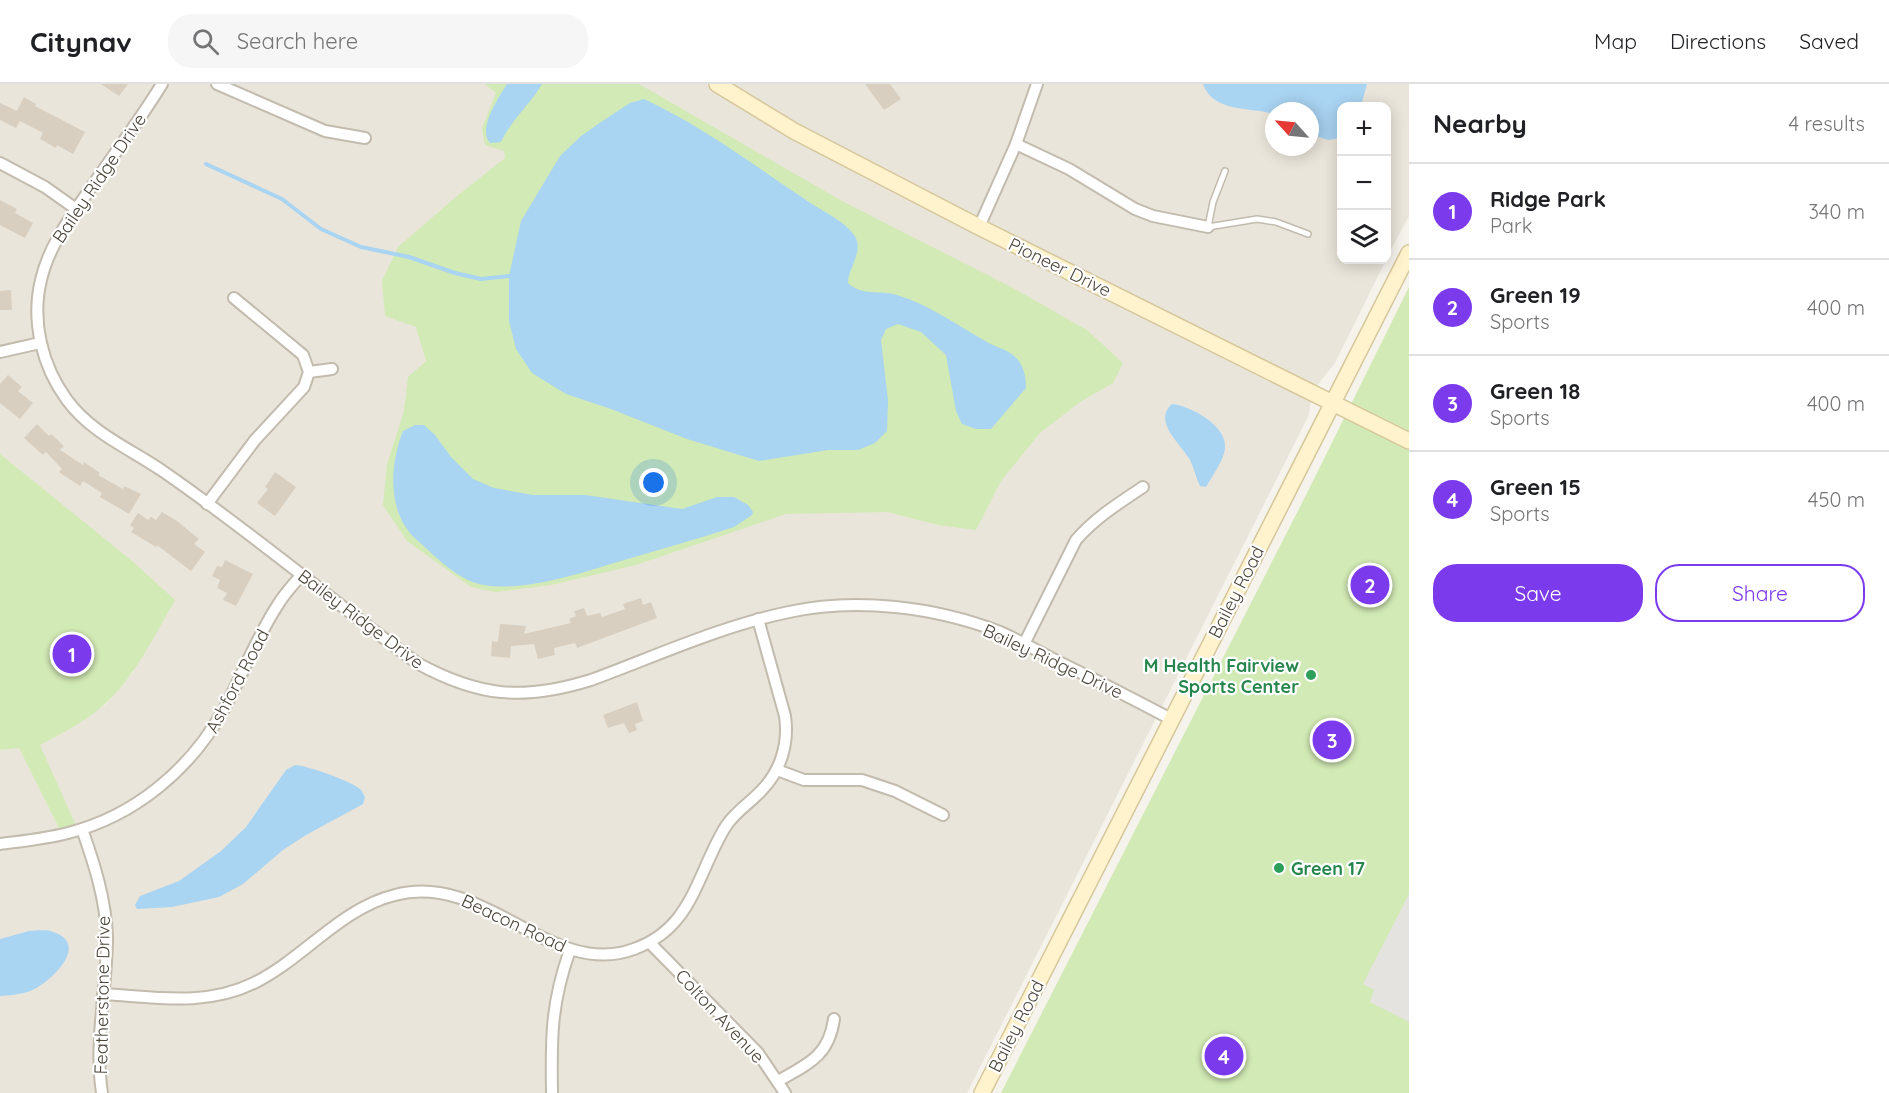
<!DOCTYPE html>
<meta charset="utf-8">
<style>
:root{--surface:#fff;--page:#f6f6f6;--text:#202124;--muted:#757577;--line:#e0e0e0;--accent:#7c3aed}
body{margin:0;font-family:Quicksand,sans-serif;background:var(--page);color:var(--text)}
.controls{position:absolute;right:18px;top:18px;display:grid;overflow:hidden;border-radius:12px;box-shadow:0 3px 15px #0003}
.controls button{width:54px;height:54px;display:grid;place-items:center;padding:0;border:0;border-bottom:2px solid var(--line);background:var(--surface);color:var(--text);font:30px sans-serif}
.compass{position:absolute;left:1265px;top:18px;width:54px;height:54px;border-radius:50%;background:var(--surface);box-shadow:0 3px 15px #0003;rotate:297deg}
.you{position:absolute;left:654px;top:399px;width:21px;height:21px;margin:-15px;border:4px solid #fff;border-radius:50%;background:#1a73e8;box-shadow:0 0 0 9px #1a73e833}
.badge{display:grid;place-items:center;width:39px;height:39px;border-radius:50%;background:var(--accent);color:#fff;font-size:20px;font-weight:700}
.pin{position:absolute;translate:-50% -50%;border:3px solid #fff;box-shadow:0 2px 6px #0006}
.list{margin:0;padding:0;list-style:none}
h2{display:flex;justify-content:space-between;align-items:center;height:78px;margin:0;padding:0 24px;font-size:26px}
h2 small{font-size:20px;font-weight:400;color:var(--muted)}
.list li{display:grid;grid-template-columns:39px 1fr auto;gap:18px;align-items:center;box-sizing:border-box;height:96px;padding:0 24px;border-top:2px solid var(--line)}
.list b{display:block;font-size:22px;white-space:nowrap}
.list p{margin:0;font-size:20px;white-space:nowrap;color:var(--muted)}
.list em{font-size:20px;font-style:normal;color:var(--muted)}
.actions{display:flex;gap:12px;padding:18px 24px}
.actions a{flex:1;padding:14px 0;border:2px solid var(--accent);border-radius:24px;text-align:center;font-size:21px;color:var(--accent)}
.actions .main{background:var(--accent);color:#fff}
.icon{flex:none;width:33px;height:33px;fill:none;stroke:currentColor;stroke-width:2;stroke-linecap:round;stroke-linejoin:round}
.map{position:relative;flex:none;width:1409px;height:1009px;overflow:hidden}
header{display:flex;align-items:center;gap:36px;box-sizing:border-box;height:84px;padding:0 30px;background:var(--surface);border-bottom:2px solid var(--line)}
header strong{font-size:28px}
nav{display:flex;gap:33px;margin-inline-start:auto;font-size:21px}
.search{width:420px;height:54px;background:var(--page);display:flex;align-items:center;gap:15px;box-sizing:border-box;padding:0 21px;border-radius:24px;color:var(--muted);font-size:22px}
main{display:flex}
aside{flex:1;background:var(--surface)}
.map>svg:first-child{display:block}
.residential{fill:#eae5da;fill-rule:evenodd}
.green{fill:#d2eab5}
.parking{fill:#e5e3e0}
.water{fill:#a9d4f2}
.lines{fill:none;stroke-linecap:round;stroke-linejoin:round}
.stream{stroke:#a9d4f2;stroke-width:4}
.building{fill:#d8cfc1}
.lane-casing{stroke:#c2bbae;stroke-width:8}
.street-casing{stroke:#c2bbae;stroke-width:14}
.secondary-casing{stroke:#d6c79b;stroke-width:18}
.lane{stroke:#fff;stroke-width:5}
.street{stroke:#fff;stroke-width:10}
.secondary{stroke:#fff3cd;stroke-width:15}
.leisure-dot{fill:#2e9e5b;stroke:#fff;stroke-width:2}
.labels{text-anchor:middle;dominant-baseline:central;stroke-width:4.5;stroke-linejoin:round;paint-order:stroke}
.street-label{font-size:18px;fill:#4b4439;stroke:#fff}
.leisure-label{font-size:18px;font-weight:bold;fill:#27864d;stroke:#fff;text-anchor:end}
</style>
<header>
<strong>Citynav</strong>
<div class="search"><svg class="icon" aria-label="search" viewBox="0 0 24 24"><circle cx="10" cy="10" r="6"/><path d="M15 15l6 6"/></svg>Search here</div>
<nav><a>Map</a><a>Directions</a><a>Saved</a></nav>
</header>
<main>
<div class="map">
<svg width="1409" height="1009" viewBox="0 0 1409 1009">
<rect width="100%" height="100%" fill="#f6f3ec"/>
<path class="residential" d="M0 0H1409V132L1386 175V22H1342V176H1386L1335 279 1312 308 1309 331 967 1009H0V666L19 663 62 750 78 746 39 661 76 641 106 620 134 587 60 420 0 370ZM1274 27H1310V63H1274Z"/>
<g class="green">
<path d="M485 0H639L842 117 1013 204 1087 246 1123 279 1113 299 1080 318 1040 349 1001 397 976 446 938 441 887 428 786 430 636 481 551 501 496 508 471 503 407 457 383 421 387 380 404 327 408 293 426 277 416 243 385 232 382 197 398 163 457 112 505 74 504 67 485 61 482 44 496 9Z"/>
<path d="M1409 203V1009H1001L1306 411Z"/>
<path d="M0 370 131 476 175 516C154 552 136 591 106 619 87 637 62 649 40 661L78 746 62 750 19 664 0 666Z"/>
</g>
<path class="parking" d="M1409 810V938L1370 918 1374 906 1363 900Z"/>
<g class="water">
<path d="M507 0H542C530 21 511 36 501 58L490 59C477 45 499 13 507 0Z"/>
<path d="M1203 0H1367L1361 22H1342L1341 54 1328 56 1310 50V27H1274V30C1251 23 1213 29 1203 0Z"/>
<path d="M644 15C702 42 754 81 806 116 820 126 845 137 854 151 865 166 848 184 848 199 861 212 880 206 897 211 930 221 958 242 987 258 995 263 1006 265 1013 271 1023 279 1026 291 1026 304L991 345H976L962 340 956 327 946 271 921 248 898 240 886 245 881 256 888 317 887 347 875 359 858 366H828L759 377 687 355 611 325 566 310 532 289 516 265 509 237V192L521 137 560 72 581 52 604 36 630 19Z"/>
<path d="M1172 320C1191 322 1228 342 1225 365 1223 378 1212 392 1206 403L1200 402C1196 394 1194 384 1190 376 1181 360 1152 337 1172 320Z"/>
<path d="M415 341H424L435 351 451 373 473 395 494 404 533 411H585L682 425 717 413H734L748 421 753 428 752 431 734 443C697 455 661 465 624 476 583 488 509 515 468 496 450 488 433 470 418 457 387 431 389 382 403 347Z"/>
<path d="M295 681C306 681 351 697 360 705 362 706 364 712 365 713L363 720 306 751 283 766 243 800 219 813 172 823 137 825 135 821 140 812 179 797 221 767 246 743 286 686Z"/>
<path d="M29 847C36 847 46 845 53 848 87 859 58 890 41 901 29 910 14 911 0 912V855Z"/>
</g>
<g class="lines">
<path class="stream" d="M206 80 282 115 321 145 361 163 409 173 455 189 481 195 509 192"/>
</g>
<g class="building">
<path d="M101 0H128L119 12Z"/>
<path d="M865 0H890L901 15 884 26Z"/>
<path d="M24 13 36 20 35 22 85 48 73 70 57 61 56 64 40 55 43 49 20 37 16 44 0 36V19L17 27Z"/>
<path d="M0 116 17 125 15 129 33 139 25 154 0 141Z"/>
<path d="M11 206 12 226H0V207Z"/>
<path d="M8 291 22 303 18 307 33 319 20 335 0 319V300Z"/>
<path d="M37 340 49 352 51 350 64 362 60 366 83 381 84 378 100 389 98 391 123 405 124 402 141 410 129 430 100 413 102 409 83 397 80 402 59 388 62 385 46 368 43 371 24 354Z"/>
<path d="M275 388 296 403 275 432 257 419 268 405 265 403Z"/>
<path d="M162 428 177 437 199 455 194 460 205 468 191 487 157 461 156 463 131 448 134 444 130 441 138 429 148 436 151 433 156 436Z"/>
<path d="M225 476 253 490 236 522 223 516 227 509 217 504 220 496 212 492 217 482 222 483Z"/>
<path d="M641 514 643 521 651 518 657 534 577 564 575 559 554 564 555 571 538 575 534 560 511 562 510 574 491 572 492 557 498 558 500 540 526 542 524 550 571 539 569 535 576 532 574 527 584 524 587 532 600 529 602 533 625 525 623 520Z"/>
<path d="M637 618 643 637 635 640 637 646 629 649 624 639 608 644 603 631Z"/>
</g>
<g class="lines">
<g class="lane-casing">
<path id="lane" d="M1225 87 1213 118 1208 143 1257 135 1276 138 1308 150"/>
</g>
<g class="street-casing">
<g id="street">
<path d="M162 0C140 36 114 70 90 105 71 133 49 161 41 196 31 237 42 282 67 316 92 350 131 365 164 388 251 448 332 517 417 579 479 613 523 617 591 596 656 572 721 542 789 528 856 513 936 523 1000 548 1021 557 1041 569 1061 579 1098 597 1135 616 1171 635"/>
<path d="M217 0 325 47 365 54"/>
<path d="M1016 60 1069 85 1135 125 1153 132 1208 143"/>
<path d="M0 79 45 103 76 125"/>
<path d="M979 143 1016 60 1037 0"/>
<path d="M0 268 40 259"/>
<path d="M309 288 332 285"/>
<path d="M207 420 255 356 304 303 309 288 303 271 234 214"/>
<path d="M1024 560 1076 456C1095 434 1119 419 1143 403"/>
<path d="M777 686 804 696H862L895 707 943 731"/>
<path d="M82 745C94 779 106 816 107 853 107 905 94 957 102 1009"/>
<path d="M0 760C23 757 45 755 68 749 135 732 191 685 224 625 243 590 257 552 279 519 285 509 294 500 302 490"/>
<path d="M650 859 758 969 785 1009"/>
<path d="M103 910C155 913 205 923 254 899 303 875 341 824 395 811 486 787 551 896 634 865 651 859 666 849 678 834 698 809 708 770 726 742 735 728 750 719 761 707 781 687 789 659 785 632L758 535"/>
<path d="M778 997C808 980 829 972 834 935"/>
<path d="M552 1009C551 954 551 919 570 866"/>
</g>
</g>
<g class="secondary-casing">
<g id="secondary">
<path d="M717 0 794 47 979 143 1409 357"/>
<path d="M982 1009 1409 169"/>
</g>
</g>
<use href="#lane" class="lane"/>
<use href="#street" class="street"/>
<use href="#secondary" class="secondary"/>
</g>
<g class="leisure-dot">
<circle cx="1311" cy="591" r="6"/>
<circle cx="1279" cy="784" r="6"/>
</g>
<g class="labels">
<g class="street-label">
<text transform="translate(99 94) rotate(-56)">Bailey Ridge Drive</text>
<text transform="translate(1060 183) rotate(26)">Pioneer Drive</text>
<text transform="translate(1236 508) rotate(-63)">Bailey Road</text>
<text transform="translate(361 535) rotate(37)">Bailey Ridge Drive</text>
<text transform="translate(1053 577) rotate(25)">Bailey Ridge Drive</text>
<text transform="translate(237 597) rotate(-62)">Ashford Road</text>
<text transform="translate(514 839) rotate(25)">Beacon Road</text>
<text transform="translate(102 911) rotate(-89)">Featherstone Drive</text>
<text transform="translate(720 932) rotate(47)">Colton Avenue</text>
<text transform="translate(1016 942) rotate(-63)">Bailey Road</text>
</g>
<g class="leisure-label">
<text x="1299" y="581">M Health Fairview<tspan x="1299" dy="21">Sports Center</tspan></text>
<text x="1291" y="784" text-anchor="start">Green 17</text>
</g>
</g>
</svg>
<div class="controls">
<button>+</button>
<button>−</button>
<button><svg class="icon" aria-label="layers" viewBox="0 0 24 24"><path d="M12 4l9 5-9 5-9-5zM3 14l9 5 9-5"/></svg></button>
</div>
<svg class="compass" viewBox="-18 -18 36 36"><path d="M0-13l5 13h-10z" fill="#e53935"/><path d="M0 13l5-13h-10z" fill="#757577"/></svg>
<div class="you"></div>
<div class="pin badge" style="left:72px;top:570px">1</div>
<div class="pin badge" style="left:1370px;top:501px">2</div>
<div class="pin badge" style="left:1332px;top:656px">3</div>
<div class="pin badge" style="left:1224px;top:972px">4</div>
</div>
<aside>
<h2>Nearby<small>4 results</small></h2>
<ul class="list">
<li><span class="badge">1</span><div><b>Ridge Park</b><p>Park</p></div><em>340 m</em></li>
<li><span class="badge">2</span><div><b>Green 19</b><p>Sports</p></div><em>400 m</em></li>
<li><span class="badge">3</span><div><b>Green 18</b><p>Sports</p></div><em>400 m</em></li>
<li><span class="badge">4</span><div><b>Green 15</b><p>Sports</p></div><em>450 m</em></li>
</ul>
<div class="actions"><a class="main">Save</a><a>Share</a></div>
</aside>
</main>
